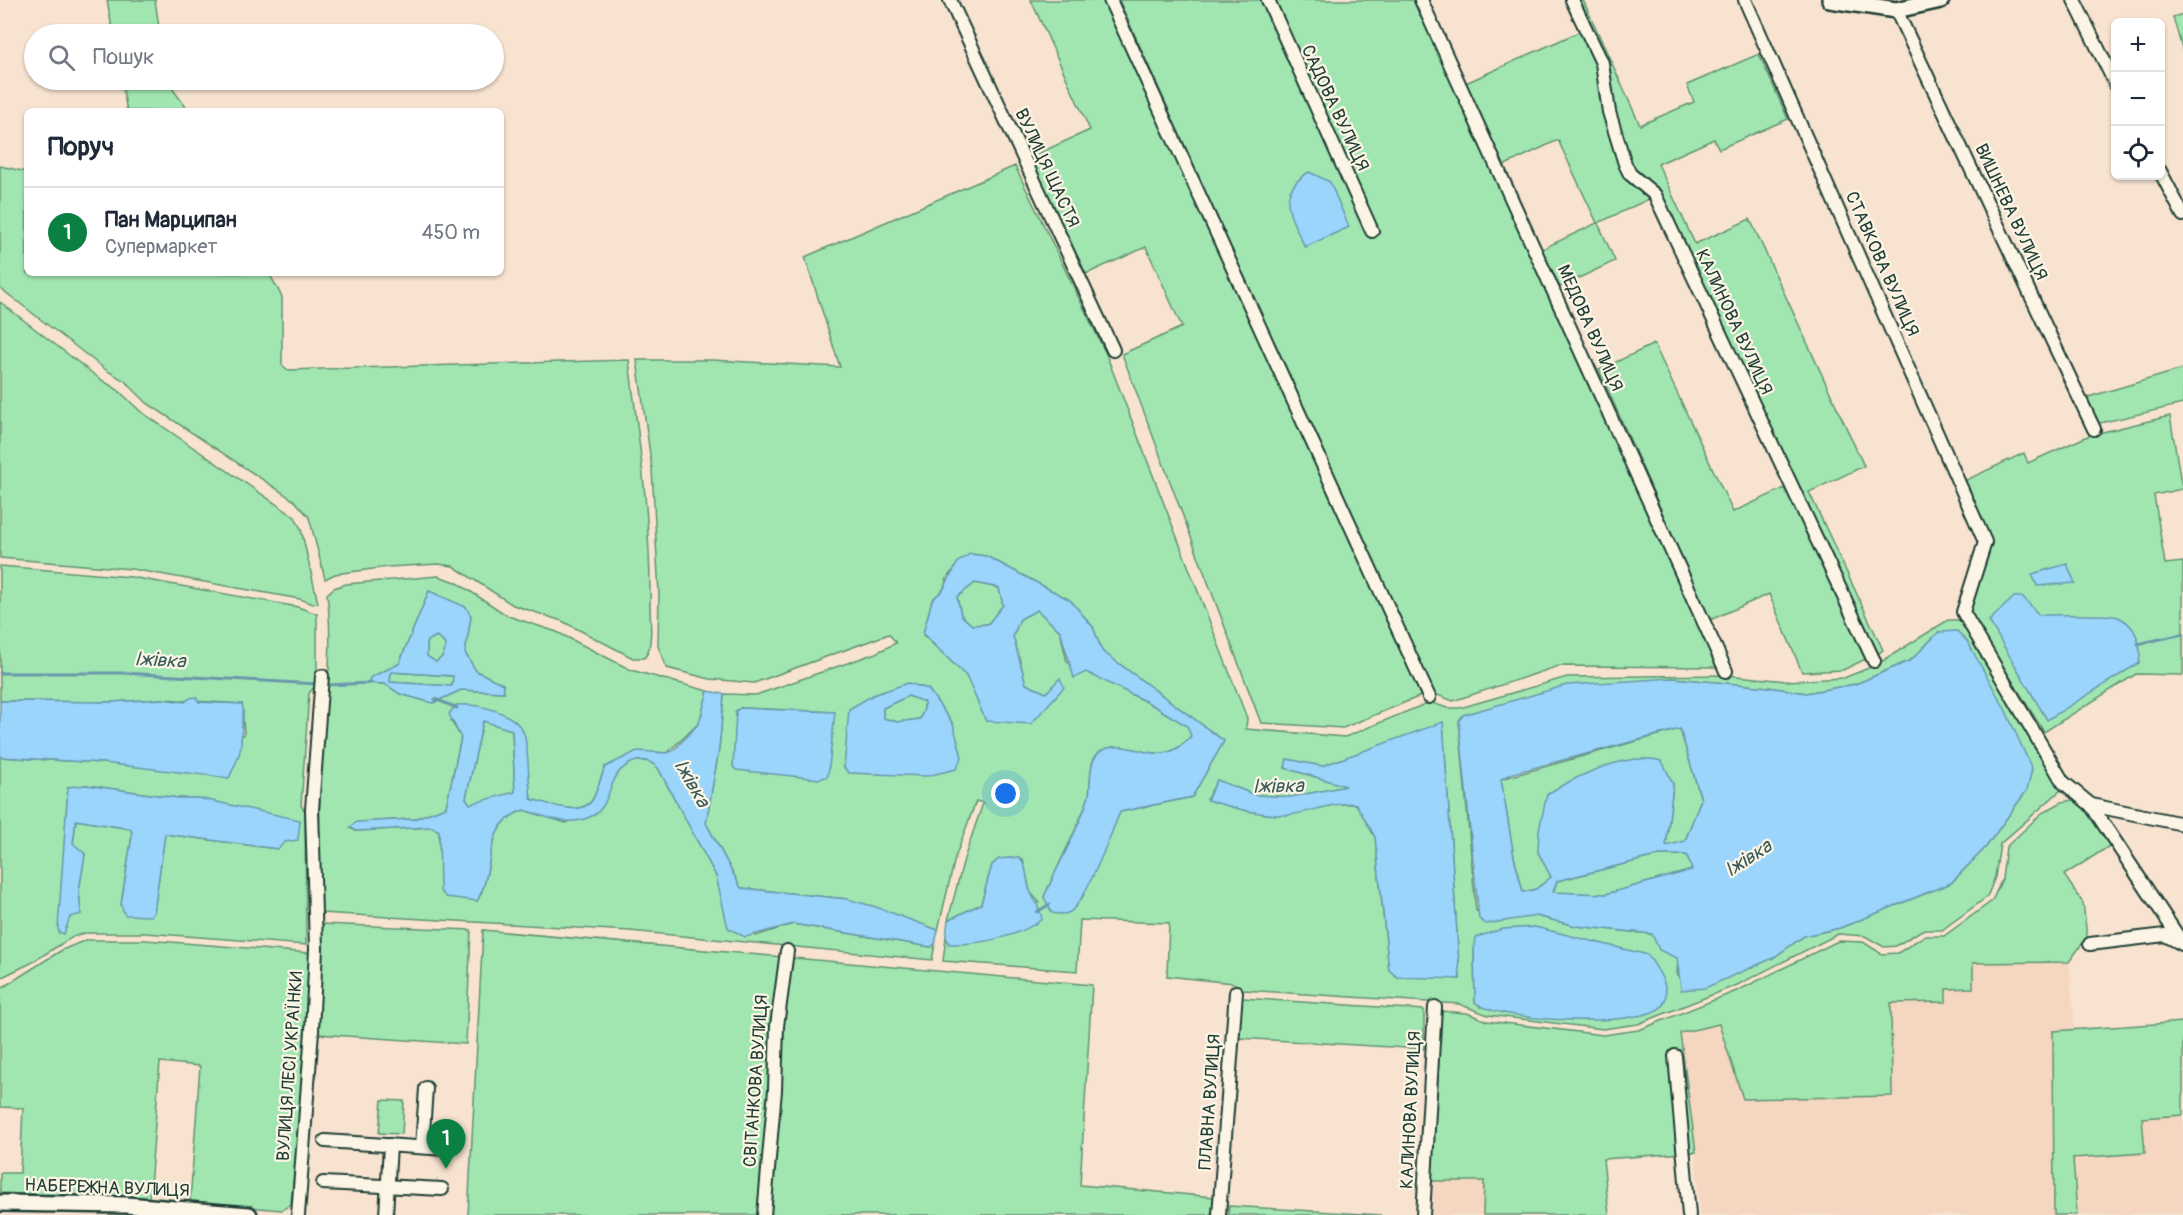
<!DOCTYPE html>
<html lang="uk">
<meta charset="utf-8">
<style>
:root{--surface:#fff;--page:#f6f6f7;--text:#1f2937;--muted:#747a83;--line:#e0e1e3;--accent:#0b8043}
body{margin:0;font-family:Pangolin,sans-serif;background:var(--page);color:var(--text)}
.controls{position:absolute;right:18px;top:18px;display:grid;overflow:hidden;border-radius:9px;box-shadow:0 2px 4px #0004}
.controls button{width:54px;height:54px;display:grid;place-items:center;padding:0;border:0;border-bottom:2px solid var(--line);background:var(--surface);color:var(--text);font:30px sans-serif}
.you{position:absolute;left:1006px;top:794px;width:21px;height:21px;margin:-15px;border:4px solid #fff;border-radius:50%;background:#1a73e8;box-shadow:0 0 0 9px #1a73e833}
.badge{display:grid;place-items:center;width:39px;height:39px;border-radius:50%;background:var(--accent);color:#fff;font-size:20px;font-weight:700}
.pin{position:absolute;translate:-50% -50px;filter:drop-shadow(0 2px 3px #0008)}
.pin::after{content:'';position:absolute;top:32px;width:21px;height:18px;background:inherit;clip-path:polygon(0 0,100% 0,50% 100%)}
.list{margin:0;padding:0;list-style:none}
h2{display:flex;justify-content:space-between;align-items:center;height:78px;margin:0;padding:0 24px;font-size:26px}
h2 small{font-size:20px;font-weight:400;color:var(--muted)}
.list li{display:grid;grid-template-columns:39px 1fr auto;gap:18px;align-items:center;box-sizing:border-box;height:90px;padding:0 24px;border-top:2px solid var(--line)}
.list b{display:block;font-size:22px;white-space:nowrap}
.list p{margin:0;font-size:20px;white-space:nowrap;color:var(--muted)}
.list em{font-size:20px;font-style:normal;color:var(--muted)}
.icon{flex:none;width:33px;height:33px;fill:none;stroke:currentColor;stroke-width:2;stroke-linecap:round;stroke-linejoin:round}
.map{position:relative;flex:none;width:2183px;height:1215px;overflow:hidden}
.search{position:absolute;background:var(--surface);box-shadow:0 2px 4px #0004;left:24px;top:24px;width:480px;height:66px;display:flex;align-items:center;gap:15px;box-sizing:border-box;padding:0 21px;border-radius:33px;color:var(--muted);font-size:22px}
.panel{position:absolute;background:var(--surface);box-shadow:0 2px 4px #0004;left:24px;top:108px;width:480px;height:168px;border-radius:9px}
.map>svg:first-child{display:block}
.built{fill:#f4d6c1}
.green{fill:#a1e6b1;stroke:#609272;stroke-width:1.5;fill-rule:evenodd}
.water{fill:#9bd5fb;stroke:#6998ab;stroke-width:1.5;fill-rule:evenodd}
.lines{fill:none;stroke-linecap:round;stroke-linejoin:round}
.stream{stroke:#6998ab;stroke-width:3}
.minor-casing{stroke:#1f3d34;stroke-width:16}
.tertiary-casing{stroke:#1f3d34;stroke-width:20}
.minor{stroke:#fcf5e5;stroke-width:12}
.tertiary{stroke:#fcf5e5;stroke-width:15}
.labels{text-anchor:middle;dominant-baseline:central;stroke-width:4.5;stroke-linejoin:round;paint-order:stroke}
.street-label{font-size:18px;fill:#1f3d34;stroke:#fcf5e5}
.water-label{font-size:20px;font-style:italic;fill:#385b5c;stroke:#fcf5e5}
</style>
<div class="map">
<svg width="2183" height="1215" viewBox="0 0 2183 1215">
<rect width="100%" height="100%" fill="#f7e3d0"/>
<filter id="ink" filterUnits="userSpaceOnUse"><feTurbulence type="fractalNoise" baseFrequency=".0167" numOctaves="2"/><feDisplacementMap in="SourceGraphic" scale="12" xChannelSelector="R" yChannelSelector="G"/><feConvolveMatrix kernelMatrix="1 2 1 2 8 2 1 2 1" color-interpolation-filters="sRGB"/></filter>
<g filter="url(#ink)">
<g class="built">
<path d="M2069 962 2075 1031 2053 1032 2054 1215H1700L1696 1152 1680 1032 1719 1024 1892 1096 1891 1003 1946 1002V989L1973 963Z"/>
<path d="M2183 1115V1213L2077 1215 2073 1158 2144 1153 2142 1118Z"/>
<path d="M1430 1181H1484L1483 1215H1428Z"/>
</g>
<g class="green">
<path d="M107 0H155L160 34H113Z"/>
<path d="M1031 0H1105L1423 695 1343 728 1261 723 1122 354 1182 327 1146 247 1086 274 1030 157 1090 130Z"/>
<path d="M1119 0H1416L1720 667 1559 666 1453 701 1432 693Z"/>
<path d="M1576 0H1583L1640 125 1694 102 1687 85 1759 54 1788 119 1719 149 1714 139 1658 164 1695 244 1750 219 1864 466 1809 492 1883 650 1875 656 1658 193 1633 172Z"/>
<path d="M2183 14V52L2173 17Z"/>
<path d="M1581 31 1597 65 1621 166 1651 198 1598 223 1615 261 1560 287 1542 249 1597 223 1558 140 1503 166 1466 83Z"/>
<path d="M121 80H166L189 111H127Z"/>
<path d="M0 166 27 172V273H269L282 297V365L288 370 629 360C639 441 651 522 650 604 650 619 653 640 647 654L644 658H633L562 621 513 605 453 566 438 564 388 567 335 574 325 579 309 517 295 501 147 403 125 381 106 370 0 288Z"/>
<path d="M1015 166 1106 354 1247 718 1246 729 1345 737 1430 702 1447 708H1460L1567 677 1726 675 1787 681 1844 678 1876 665 1948 620H1961L2061 790 2000 844 1995 877 1987 897 1942 930H1922L1896 946 1884 947 1865 936 1838 934 1737 985 1638 1024 1603 1029 1488 1015 1459 1004 1243 990 1233 983 1167 976 1169 923 1080 920 1077 971 943 961 946 937 949 944 1039 902 1030 892 1023 860 999 859 992 865 981 904 948 920 964 859 983 803 976 801 955 858 938 930 847 899 741 888 706 823 719 749 724 694 756 695 876 653 896 643 889 634 754 683 710 679 667 668 658 646 659 594 652 469 637 360H712L840 367 805 257ZM970 554 986 556 1070 600 1093 627 1102 651 1224 741 1192 797 1120 812 1082 898 1044 897C1058 865 1076 832 1088 799 1093 784 1085 757 1105 749 1135 738 1159 773 1191 736L1188 726 1149 703 1067 662 1060 631 1037 610 1020 619 1013 636 1026 684 1046 693 986 721 967 676 923 635 932 600 943 590 948 576ZM1939 632 2027 790 1986 847 1951 883 1840 928 1804 936 1773 958 1677 975 1678 957 1660 950 1652 934 1576 926 1536 916 1476 911 1459 721 1463 715 1673 678 1768 687 1806 693 1856 684 1911 660ZM928 689 953 724 844 767 873 695ZM741 708 835 712 736 711ZM1443 723 1460 979 1389 970 1375 837 1356 804 1207 799 1217 780 1255 795 1291 797 1347 786 1285 768 1287 760 1322 766ZM1474 948 1481 1007 1475 1002Z"/>
<path d="M0 302 100 379 118 390 140 411 295 517 301 529 318 603 313 604 300 599 132 569 0 558Z"/>
<path d="M1654 344 1733 512 1787 487 1868 658 1843 670 1802 672 1769 594 1710 620 1599 370Z"/>
<path d="M2183 369V404L2096 424 2085 398Z"/>
<path d="M2170 416 2182 489 2154 495 2165 564 2183 562V675L2136 674 2044 732 1970 613 1990 541 1964 481 2024 453 2028 463 2090 435Z"/>
<path d="M0 566 131 577 298 607 317 614V684L309 693 301 805 305 811 306 945 145 933H85L72 937 31 963 0 978V757L103 763 244 735 242 704 162 699 112 702 0 701ZM86 785 178 798H198L278 849 165 834 154 912 121 905 132 836 131 829 76 820 73 844 85 854 79 891 81 914 70 916 59 932 68 788Z"/>
<path d="M438 576 456 582 508 616 557 632 631 670 708 691 699 723 667 753 654 752 605 767C601 777 598 789 593 799 582 818 547 803 531 799L524 735 510 718 451 721 461 737 446 807 414 819 357 822 350 828 356 831 432 827 439 831V840L477 901C496 870 481 824 524 810L566 823 601 808C606 797 609 785 615 775 624 761 646 755 658 768L716 876 722 896 756 936 793 924 930 947 935 944 932 960 630 931 321 913C319 859 318 807 322 753 326 701 334 646 327 594L334 588 346 584ZM429 591 471 616 465 653 476 671 503 684 504 692 461 690 433 703 400 694 385 684 368 683 371 677 399 664Z"/>
<path d="M975 583 999 588 1003 605 988 624 972 625 961 615 957 597Z"/>
<path d="M437 636 446 645 443 656 436 662 427 656V641Z"/>
<path d="M391 672 453 676 452 686 390 682Z"/>
<path d="M908 696 924 701V709L920 719 897 722 883 718V708Z"/>
<path d="M483 721 512 730 515 792 470 805 466 798Z"/>
<path d="M1680 729 1701 799 1685 841 1666 847 1673 784 1538 852 1551 877 1536 889 1523 892 1514 857 1501 779Z"/>
<path d="M2077 799 2111 845 2064 875 2083 903 2087 937 2069 962 1973 963V988L1946 989V1002L1891 1003 1892 1096 1743 1099 1719 1024 1680 1033 1696 1152 1603 1159 1609 1215H1483L1484 1181H1430L1440 1011 1467 1013 1487 1021 1603 1035 1639 1030 1739 990 1838 941 1863 942 1882 954 1898 953 1924 936H1944L1992 901 2002 879 2006 847 2042 813 2062 802Z"/>
<path d="M1660 855H1687L1692 870 1606 894 1553 893 1557 881Z"/>
<path d="M321 924 471 930 466 1044 317 1034Z"/>
<path d="M483 930 1092 985 1080 1185 1214 1197 1211 1215H468Z"/>
<path d="M86 940H145L310 953 307 1030 291 1204 282 1210 190 1202 200 1066 160 1062 149 1199 0 1193V1173H20L23 1108 0 1107V989L62 950Z"/>
<path d="M1242 998 1424 1010V1049L1239 1038Z"/>
<path d="M2183 1022V1115L2142 1118 2145 1153 2073 1158 2077 1215H2054L2053 1031Z"/>
<path d="M382 1100 404 1101 402 1134 379 1133Z"/>
<path d="M1229 1206 1381 1215H1228Z"/>
</g>
<g class="water">
<path d="M1309 172 1330 182 1349 227 1305 247C1292 219 1273 194 1309 172Z"/>
<path d="M970 554 986 556 1070 600 1093 627 1102 651 1224 741 1192 797 1120 812C1112 832 1085 903 1070 912 1064 915 1059 914 1052 913L1044 897C1058 865 1077 832 1088 799 1093 784 1085 757 1105 749 1136 738 1161 773 1191 736L1187 726 1149 703 1086 672 1074 678 1060 631 1037 610 1020 619 1013 636 1026 684 1046 693 1060 678 1064 687 1031 724 986 721 966 676 923 634 932 600 943 590 958 562ZM975 583 999 588 1003 605 988 624 972 625 961 615 957 597Z"/>
<path d="M2067 564 2075 583 2037 586 2032 574Z"/>
<path d="M429 591 466 607 471 616 465 653 476 671 503 684 504 692 461 690 433 703 400 694 385 684 368 683 371 677 399 664ZM437 636 446 645 443 656 436 662 427 656V641ZM391 672 453 676 452 686 390 682Z"/>
<path d="M2014 597H2023L2039 615C2052 615 2111 614 2118 617 2137 625 2142 645 2139 663L2047 720 1989 621Z"/>
<path d="M1957 631 1967 641 2005 709 2032 769 2027 790 1986 847 1951 883 1840 928 1804 936 1773 958 1705 988 1681 990 1677 958 1659 950 1652 934 1576 926 1536 916 1486 924 1479 919 1459 721 1463 715 1567 685 1673 678 1768 687 1806 693 1856 684 1911 660 1939 632ZM1680 729 1701 799 1685 841 1666 846 1673 784 1662 761C1627 751 1577 776 1547 794L1539 830 1538 852 1551 877 1536 889 1523 892 1514 857 1501 779 1514 773ZM1660 855H1687L1692 870 1606 894 1553 892 1557 881Z"/>
<path d="M908 683 928 689 953 724 962 757 956 769 927 776 849 773 844 768 849 709 873 695ZM908 696 924 702V709L920 719 897 722 883 718V708Z"/>
<path d="M708 691 724 694 719 749 706 823 741 888 847 899 876 907 938 930 935 944 931 947 793 924 745 937 728 928 716 876 658 768C652 762 646 759 637 761 604 770 615 805 592 816 569 828 547 817 524 810 481 824 496 870 477 901L446 897 440 891 439 831 432 827 356 831 350 827 357 822 414 819 446 807 461 738 449 714 456 705C477 703 519 712 525 737 529 757 528 779 531 799 547 803 582 818 593 799 598 789 601 777 605 767L637 751 667 753 674 750 699 723ZM483 721 512 730 515 792 470 804 466 798Z"/>
<path d="M196 697 199 702 242 704C245 713 242 714 242 722 241 753 242 750 229 778L103 763 0 757V701L112 702 162 699 185 702 190 698Z"/>
<path d="M740 708 835 712 828 776 820 779 736 770 733 767 736 711Z"/>
<path d="M1443 722 1460 979 1397 977 1389 970 1375 837 1356 804C1333 801 1311 813 1288 815 1259 816 1234 808 1207 800L1217 780 1255 795 1291 797 1346 786 1285 768 1287 759 1322 766Z"/>
<path d="M86 785 178 798H198L300 820 298 840 285 842 278 849 165 834 154 912 151 916 125 915 121 905 132 836 131 829 76 820 73 843 85 854 79 891 81 914 70 917 64 934 59 932 58 928 68 787Z"/>
<path d="M1018 857C1029 865 1025 881 1031 893 1036 903 1040 907 1042 919 1020 937 977 945 949 944L946 937 948 920 981 904 992 865 999 859Z"/>
<path d="M1535 927 1648 955C1656 968 1673 988 1663 1005 1646 1029 1495 1022 1475 1002L1474 948 1476 937 1503 929Z"/>
</g>
<g class="lines">
<g class="stream">
<path d="M2138 644 2183 634"/>
<path d="M0 673H123L317 684"/>
<path d="M325 685 371 683"/>
<path d="M435 699 457 708"/>
<path d="M1037 912 1050 904"/>
</g>
<g class="minor-casing">
<g id="minor">
<path d="M950 0 1113 350"/>
<path d="M1110 0 1429 697"/>
<path d="M1268 0 1372 231"/>
<path d="M1421 0 1726 671"/>
<path d="M1572 0 1602 63 1609 112 1625 164 1630 174 1655 195 1874 661"/>
<path d="M1745 0 1985 542 1963 612 2063 782 2091 805 2183 944"/>
<path d="M2074 0 2116 85"/>
<path d="M1896 10 2094 429"/>
<path d="M2160 171 2183 215"/>
<path d="M2091 805 2183 824"/>
<path d="M2090 944 2165 935 2182 944"/>
<path d="M1675 1056 1689 1215"/>
<path d="M325 1141 446 1149"/>
<path d="M422 1147 426 1088"/>
<path d="M323 1183 442 1189"/>
<path d="M298 1215 312 1031 316 949 312 809 322 676"/>
<path d="M386 1215 390 1145"/>
<path d="M764 1215 775 1090 777 1026 787 951"/>
<path d="M1219 1215 1236 992"/>
<path d="M1423 1215 1435 1007"/>
</g>
</g>
<g class="tertiary-casing">
<g id="tertiary">
<path d="M1830 0 1896 10 1941 0"/>
<path d="M0 1203 126 1205 249 1215"/>
</g>
</g>
<use href="#minor" class="minor"/>
<use href="#tertiary" class="tertiary"/>
</g>
</g>
<g class="labels">
<g class="street-label">
<text transform="translate(1335 108) rotate(65)">САДОВА ВУЛИЦЯ</text>
<text transform="translate(1047 168) rotate(65)">ВУЛИЦЯ ЩАСТЯ</text>
<text transform="translate(2011 212) rotate(65)">ВИШНЕВА ВУЛИЦЯ</text>
<text transform="translate(1882 264) rotate(66)">СТАВКОВА ВУЛИЦЯ</text>
<text transform="translate(1734 322) rotate(65)">КАЛИНОВА ВУЛИЦЯ</text>
<text transform="translate(1590 328) rotate(66)">МЕДОВА ВУЛИЦЯ</text>
<text transform="translate(290 1066) rotate(-86)">ВУЛИЦЯ ЛЕСІ УКРАЇНКИ</text>
<text transform="translate(756 1081) rotate(-86)">СВІТАНКОВА ВУЛИЦЯ</text>
<text transform="translate(1210 1102) rotate(-86)">ПЛАВНА ВУЛИЦЯ</text>
<text transform="translate(1411 1110) rotate(-87)">КАЛИНОВА ВУЛИЦЯ</text>
<text transform="translate(107 1188) rotate(2)">НАБЕРЕЖНА ВУЛИЦЯ</text>
</g>
<g class="water-label">
<text transform="translate(160 660) rotate(3)">Іжівка</text>
<text transform="translate(692 783) rotate(60)">Іжівка</text>
<text transform="translate(1278 786) rotate(-1)">Іжівка</text>
<text transform="translate(1748 858) rotate(-33)">Іжівка</text>
</g>
</g>
</svg>
<div class="controls">
<button>+</button>
<button>−</button>
<button><svg class="icon" aria-label="locate" viewBox="0 0 24 24"><circle cx="12" cy="12" r="6"/><path d="M12 2v4M12 18v4M2 12h4M18 12h4"/></svg></button>
</div>
<div class="you"></div>
<div class="pin badge" style="left:446px;top:1169px">1</div>
<div class="search"><svg class="icon" aria-label="search" viewBox="0 0 24 24"><circle cx="10" cy="10" r="6"/><path d="M15 15l6 6"/></svg>Пошук</div>
<section class="panel">
<h2>Поруч<small></small></h2>
<ul class="list">
<li><span class="badge">1</span><div><b>Пан Марципан</b><p>Супермаркет</p></div><em>450 m</em></li>
</ul>
</section>
</div>
